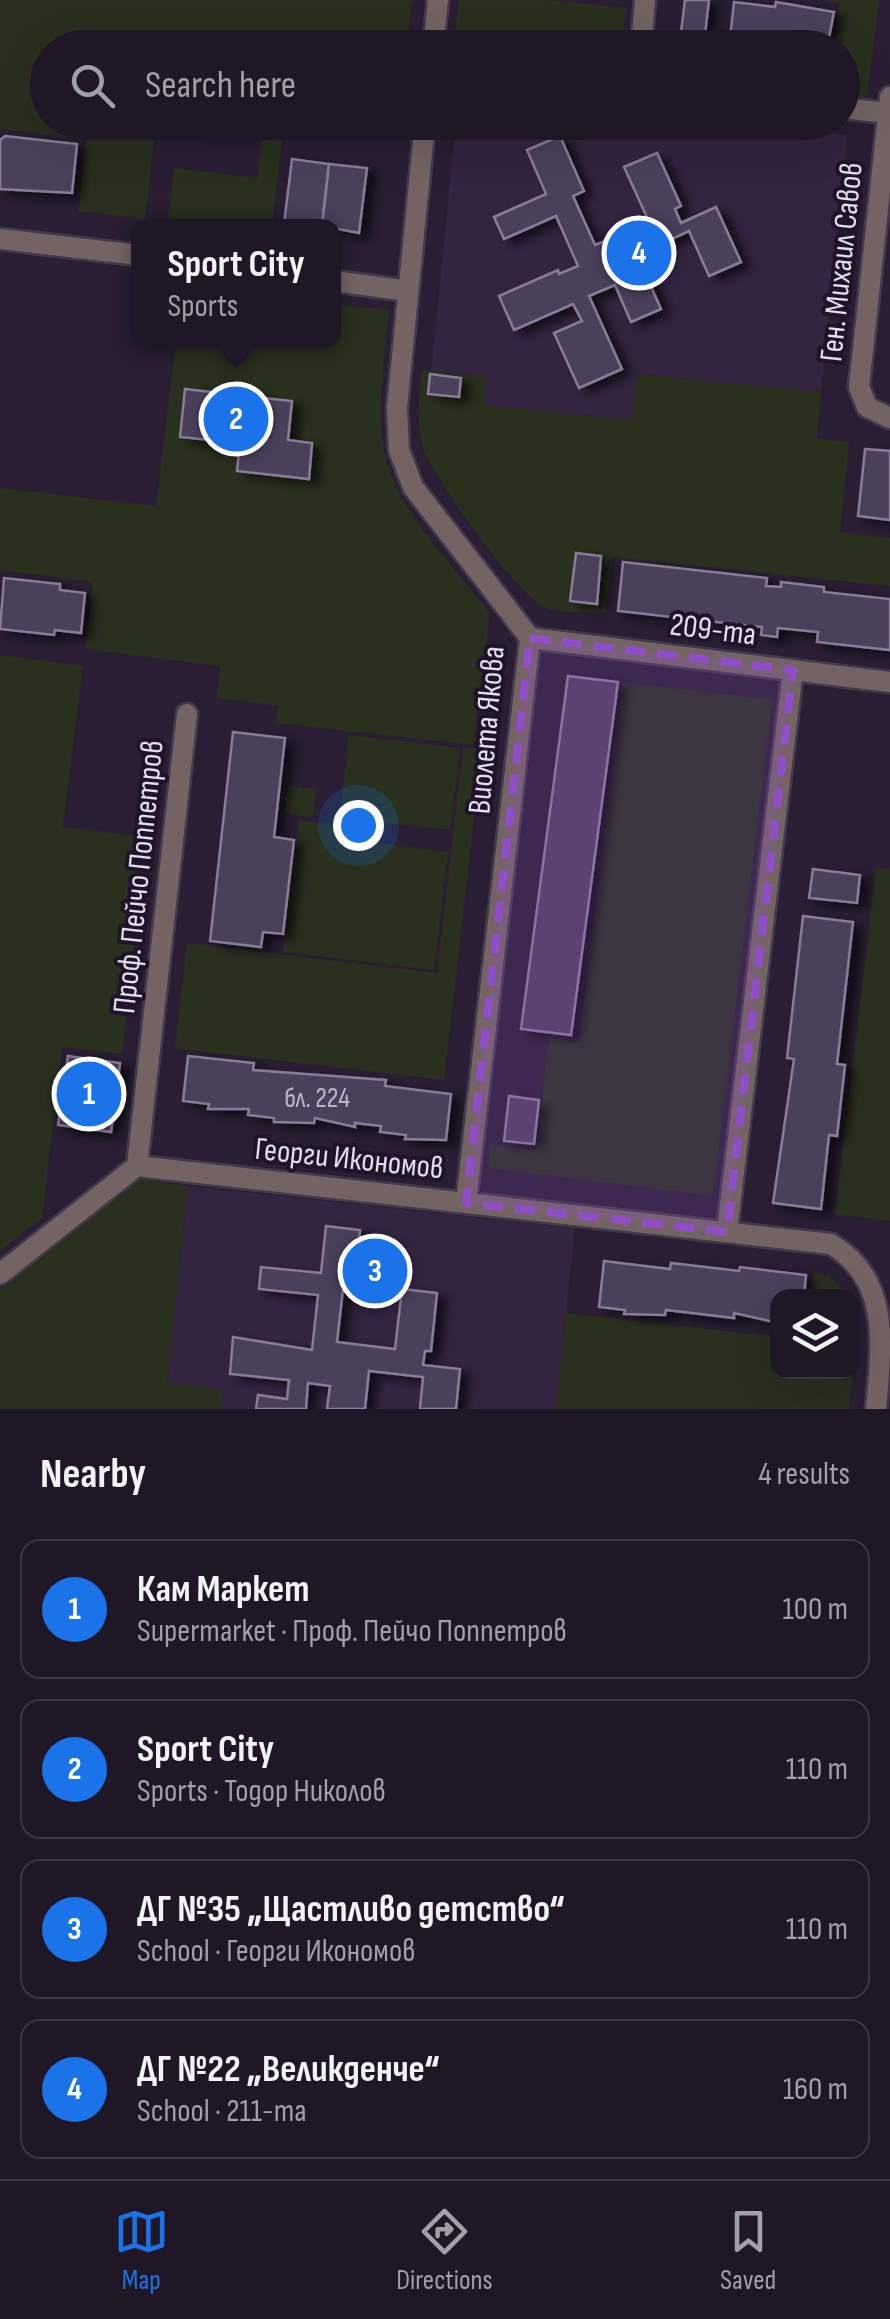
<!DOCTYPE html>
<meta charset="utf-8">
<style>
:root{--surface:#1f1626;--page:#271f2e;--text:#f1f3f6;--muted:#a19fa7;--line:#3c3543;--accent:#1a73e8}
body{margin:0;font-family:"Sofia Sans Condensed",sans-serif;background:var(--page);color:var(--text)}
.controls{position:absolute;right:30px;bottom:30px;display:grid;overflow:hidden;border-radius:20px;box-shadow:0 10px 40px #0002}
.controls button{width:90px;height:90px;display:grid;place-items:center;padding:0;border:0;border-bottom:2px solid var(--line);background:var(--surface);color:var(--text);font:50px sans-serif}
.you{position:absolute;left:358px;top:825px;width:35px;height:35px;margin:-25px;border:8px solid #fff;border-radius:50%;background:#1a73e8;box-shadow:0 0 0 15px #1a73e833}
.badge{display:grid;place-items:center;width:65px;height:65px;border-radius:50%;background:var(--accent);color:#fff;font-size:32px;font-weight:700}
.pin{position:absolute;translate:-50% -50%;border:5px solid #fff;box-shadow:0 2px 10px #0006}
.popup{position:absolute;left:131px;top:219px;width:210px;height:130px;box-sizing:border-box;display:grid;place-content:center;border-radius:20px;background:var(--surface);filter:drop-shadow(0 2px 8px #0005);font-size:32px;white-space:nowrap;color:var(--muted)}
.popup b{font-size:38px;color:var(--text)}
.popup::after{content:'';position:absolute;left:50%;top:100%;margin-left:-20px;border:20px solid transparent;border-top-color:var(--surface)}
.list{margin:0;padding:0;list-style:none}
h2{display:flex;justify-content:space-between;align-items:center;height:130px;margin:0;padding:0 40px;font-size:42px}
h2 small{font-size:32px;font-weight:400;color:var(--muted)}
.list li{display:grid;grid-template-columns:65px 1fr auto;gap:30px;align-items:center;box-sizing:border-box;height:140px;margin:0 20px 20px;padding:0 20px;border:2px solid var(--line);border-radius:20px}
.list b{display:block;font-size:38px;white-space:nowrap}
.list p{margin:0;font-size:32px;white-space:nowrap;color:var(--muted)}
.list em{font-size:32px;font-style:normal;color:var(--muted)}
.icon{flex:none;width:55px;height:55px;fill:none;stroke:currentColor;stroke-width:2;stroke-linecap:round;stroke-linejoin:round}
.map{position:relative;flex:none;width:890px;height:1409px;overflow:hidden}
.search{position:absolute;background:var(--surface);box-shadow:0 10px 40px #0002;left:30px;right:30px;top:30px;height:110px;display:flex;align-items:center;gap:25px;box-sizing:border-box;padding:0 35px;border-radius:55px;color:var(--muted);font-size:38px}
.sheet{height:770px;background:var(--surface)}
nav{display:flex;justify-content:space-around;align-items:center;box-sizing:border-box;height:140px;border-top:2px solid var(--line);background:var(--surface);font-size:28px;color:var(--muted)}
nav a{display:grid;justify-items:center;gap:5px}
nav .on{color:var(--accent)}
.map>svg:first-child{display:block}
.built{fill:#33243f}
.green{fill:#29301e}
.building{fill:#4c405a;stroke:#887c97;stroke-width:2.5;filter:url(#shadow)}
.lines{fill:none;stroke-linecap:round;stroke-linejoin:round}
.minor-casing{stroke:#43394d;stroke-width:25}
.minor{stroke:#736463;stroke-width:20}
.marked{fill:#904fc8;fill-opacity:0.2;stroke:#904fc8;stroke-width:8;stroke-dasharray:20 12;stroke-linejoin:round}
.labels{text-anchor:middle;dominant-baseline:central;stroke-width:8;stroke-linejoin:round;paint-order:stroke}
.number-label{font-size:28px;fill:#beb6c8}
.street-label{font-size:32px;fill:#e4ddec;stroke:#1f1429}
</style>
<div class="map">
<svg width="890" height="1409" viewBox="0 0 890 1409">
<defs>
<filter id="shadow"><feDropShadow dx="9" dy="5" stdDeviation="5" flood-color="#0009"/></filter>
</defs>
<rect width="100%" height="100%" fill="#291e33"/>
<g class="built">
<path d="M721 122 847 135 821 392 638 374 633 420 483 405 431 371 456 123Z"/>
<path d="M188 1186 575 1228 556 1409H222L224 1390 167 1384Z"/>
</g>
<g class="green">
<path d="M0 0H412L406 47 48 48V122L155 132 145 219 78 211 86 139 0 129Z"/>
<path d="M459 0H548L626 8 622 47 454 44Z"/>
<path d="M820 0H879L867 98 843 95 842 48 834 47 839 3Z"/>
<path d="M264 123H397L395 139 283 129 272 226 168 221 174 168 257 178Z"/>
<path d="M334 304 389 310C385 356 376 405 384 451 393 506 456 569 490 613L473 745 276 723 278 706 217 698 220 666 85 649 93 582 0 570V488L156 506 176 342H334Z"/>
<path d="M422 370 486 376 484 405 632 420 637 374 821 392 817 439 849 442 840 532 890 538V586L612 557 606 613C588 612 560 614 544 607 517 595 432 477 423 447 416 422 419 395 422 370Z"/>
<path d="M0 655 83 666 63 827 147 837 122 1054 62 1047 42 1218 0 1251Z"/>
<path d="M622 682 772 700 713 1196 488 1168 490 1145 536 1150 549 1038 579 1042Z"/>
<path d="M349 735 460 748 450 830 340 818Z"/>
<path d="M463 748 482 750 444 1080 175 1048 187 943 437 973Z"/>
<path d="M288 786 316 789 313 817 285 813Z"/>
<path d="M299 820 361 828 372 842 448 852 434 970 283 952Z"/>
<path d="M876 868 890 869V1221L835 1214Z"/>
<path d="M139 1179 188 1186 167 1383 224 1390 222 1409H0V1289Z"/>
<path d="M813 1272 828 1276 851 1296H810Z"/>
<path d="M853 1300 857 1327 849 1409H556L566 1313 777 1337 778 1372H852Z"/>
</g>
<g class="building">
<path d="M685 0H709L704 43 680 40Z"/>
<path d="M734 2 775 7 776 2 834 12 827 48H729Z"/>
<path d="M142 122H251L250 133 223 130 222 133Z"/>
<path d="M5 136 77 144 72 193 0 189V140Z"/>
<path d="M560 136 584 191 573 196 595 245 650 224 624 167 657 153 681 206 675 209 681 223 716 207 741 262 709 276 689 231 637 255 661 309 631 322 615 285 589 296 622 369 579 388 554 333 582 321 573 304 514 330 499 296 558 270 559 274 578 266 556 216 504 239 494 217 546 194 527 150Z"/>
<path d="M292 159 329 164 322 226 284 224Z"/>
<path d="M329 164 367 168 359 233 322 226Z"/>
<path d="M430 374 461 378 459 397 428 394Z"/>
<path d="M185 389 292 401 288 440 312 443 309 479 237 471 240 443 180 437Z"/>
<path d="M865 449 890 451V520L858 516Z"/>
<path d="M576 553 601 556 597 604 570 601Z"/>
<path d="M623 562 767 578 766 586 781 587V582L824 587V592L890 599V650L817 642 818 632 778 628 777 637 761 635 762 627 618 611Z"/>
<path d="M4 578 60 584V590L85 593 81 633 55 630 54 635 0 629Z"/>
<path d="M568 676 618 682 571 1035 521 1029Z"/>
<path d="M233 732 285 738 274 837 294 840 283 934 263 932 261 947 210 941Z"/>
<path d="M813 869 860 875 857 903 809 898Z"/>
<path d="M803 916 853 922 837 1064 845 1065 837 1136 829 1135 821 1209 773 1203 794 1059 787 1058Z"/>
<path d="M68 1056 120 1063 111 1132 58 1125Z"/>
<path d="M188 1056 254 1063 253 1070 386 1080 385 1086 451 1094 446 1140 405 1139 406 1135 380 1132 381 1126 355 1123V1127L315 1118 314 1123 274 1122V1118L248 1115 249 1109H208L209 1104 183 1101Z"/>
<path d="M509 1096 539 1100 534 1144 504 1141Z"/>
<path d="M326 1226 360 1230 354 1290 343 1289 337 1342 395 1349 402 1289 437 1293 431 1351H425L423 1365 460 1369 456 1409H420L423 1377 369 1371 365 1409H327L330 1386 308 1383 306 1409H256L258 1395 287 1399 289 1380 230 1374 233 1337 312 1350 318 1295 259 1289 261 1267 321 1273Z"/>
<path d="M604 1261 670 1269 671 1263 739 1271 740 1267 806 1275 804 1296H778L774 1322 734 1313V1318L666 1310 665 1315 624 1314 625 1310 599 1307Z"/>
</g>
<g class="lines">
<g class="minor-casing">
<g id="minor">
<path d="M433 48 438 0"/>
<path d="M641 48 645 0"/>
<path d="M890 97 859 387 867 407 890 418"/>
<path d="M842 108 888 113"/>
<path d="M425 122 397 408 399 450 413 487 530 638 466 1203"/>
<path d="M0 239 138 255"/>
<path d="M334 281 408 291"/>
<path d="M530 638 890 682"/>
<path d="M137 1166 187 714"/>
<path d="M727 1232 793 670"/>
<path d="M0 1274 137 1166 831 1244C890 1279 882 1342 876 1409"/>
</g>
</g>
<use href="#minor" class="minor"/>
</g>
<path class="marked" d="M530 638 793 670 727 1232 466 1203Z"/>
<g class="labels">
<g class="number-label">
<text x="317" y="1098">бл. 224</text>
</g>
<g class="street-label">
<text transform="translate(842 262) rotate(-84)">Ген. Михаил Савов</text>
<text transform="translate(713 630) rotate(7)">209-та</text>
<text transform="translate(487 730) rotate(-85)">Виолета Якова</text>
<text transform="translate(139 877) rotate(-84)">Проф. Пейчо Поппетров</text>
<text transform="translate(349 1159) rotate(6)">Георги Икономов</text>
</g>
</g>
</svg>
<div class="controls">
<button><svg class="icon" aria-label="layers" viewBox="0 0 24 24"><path d="M12 4l9 5-9 5-9-5zM3 14l9 5 9-5"/></svg></button>
</div>
<div class="you"></div>
<div class="pin badge" style="left:89px;top:1094px">1</div>
<div class="pin badge" style="left:236px;top:419px">2</div>
<div class="popup"><b>Sport City</b>Sports</div>
<div class="pin badge" style="left:375px;top:1271px">3</div>
<div class="pin badge" style="left:639px;top:253px">4</div>
<div class="search"><svg class="icon" aria-label="search" viewBox="0 0 24 24"><circle cx="10" cy="10" r="6"/><path d="M15 15l6 6"/></svg>Search here</div>
</div>
<section class="sheet">
<h2>Nearby<small>4 results</small></h2>
<ul class="list">
<li><span class="badge">1</span><div><b>Кам Маркет</b><p>Supermarket · Проф. Пейчо Поппетров</p></div><em>100 m</em></li>
<li><span class="badge">2</span><div><b>Sport City</b><p>Sports · Тодор Николов</p></div><em>110 m</em></li>
<li><span class="badge">3</span><div><b>ДГ №35 „Щастливо детство“</b><p>School · Георги Икономов</p></div><em>110 m</em></li>
<li><span class="badge">4</span><div><b>ДГ №22 „Великденче“</b><p>School · 211-та</p></div><em>160 m</em></li>
</ul>
</section>
<nav>
<a class="on"><svg class="icon" aria-label="map" viewBox="0 0 24 24"><path d="M3 6l6-2 6 2 6-2v14l-6 2-6-2-6 2zM9 4v14M15 6v14"/></svg>Map</a>
<a><svg class="icon" aria-label="directions" viewBox="0 0 24 24"><path d="M12 3l9 9-9 9-9-9zM9 14v-3h6M13 9l2 2-2 2"/></svg>Directions</a>
<a><svg class="icon" aria-label="saved" viewBox="0 0 24 24"><path d="M7 4h10v16l-5-4-5 4z"/></svg>Saved</a>
</nav>
